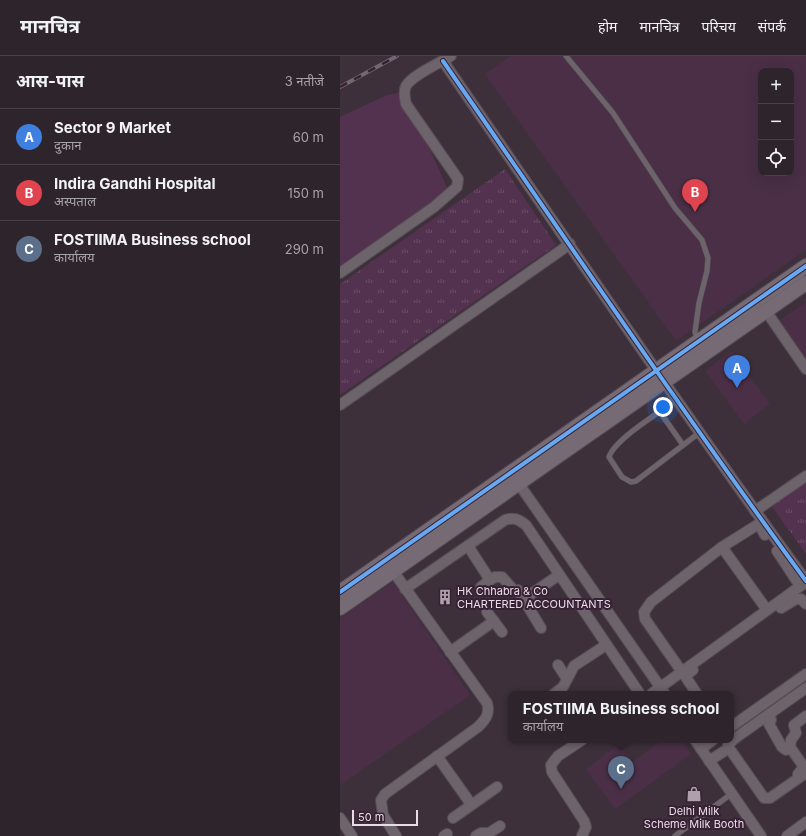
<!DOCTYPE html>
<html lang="hi">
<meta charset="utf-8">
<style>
:root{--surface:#2e242c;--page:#3a3038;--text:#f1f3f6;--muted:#a7a4a9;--line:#494148;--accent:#1a73e8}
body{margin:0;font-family:Inter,"Noto Sans Devanagari",sans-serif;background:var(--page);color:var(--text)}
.controls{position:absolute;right:12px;top:12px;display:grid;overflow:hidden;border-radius:8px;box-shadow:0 4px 16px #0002}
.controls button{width:36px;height:36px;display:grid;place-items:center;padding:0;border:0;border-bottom:1px solid var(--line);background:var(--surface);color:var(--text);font:20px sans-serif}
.scale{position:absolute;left:12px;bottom:10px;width:66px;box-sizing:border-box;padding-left:4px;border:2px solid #eadbe8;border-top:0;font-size:11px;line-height:14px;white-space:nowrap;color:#eadbe8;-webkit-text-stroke:3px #372134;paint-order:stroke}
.you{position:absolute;left:323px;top:351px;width:14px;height:14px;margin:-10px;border:3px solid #fff;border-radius:50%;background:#1a73e8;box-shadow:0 0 0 6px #1a73e833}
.badge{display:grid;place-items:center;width:26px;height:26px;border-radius:50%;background:var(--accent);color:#fff;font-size:13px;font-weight:700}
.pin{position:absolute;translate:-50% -33px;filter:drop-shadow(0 1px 2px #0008)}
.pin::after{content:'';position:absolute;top:21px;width:14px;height:12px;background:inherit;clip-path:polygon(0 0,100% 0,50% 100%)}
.popup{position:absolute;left:168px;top:635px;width:226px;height:52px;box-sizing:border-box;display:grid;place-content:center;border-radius:8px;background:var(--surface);filter:drop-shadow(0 1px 3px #0005);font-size:13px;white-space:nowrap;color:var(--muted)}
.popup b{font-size:15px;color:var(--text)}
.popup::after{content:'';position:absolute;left:50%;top:100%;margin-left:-8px;border:8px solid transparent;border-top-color:var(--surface)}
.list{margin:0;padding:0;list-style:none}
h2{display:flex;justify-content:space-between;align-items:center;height:52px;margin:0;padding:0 16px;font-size:17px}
h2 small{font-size:13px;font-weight:400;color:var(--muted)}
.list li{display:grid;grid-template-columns:26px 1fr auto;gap:12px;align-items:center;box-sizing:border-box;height:56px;padding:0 16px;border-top:1px solid var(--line)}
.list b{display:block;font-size:15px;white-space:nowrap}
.list p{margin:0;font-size:13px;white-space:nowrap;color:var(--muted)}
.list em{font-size:13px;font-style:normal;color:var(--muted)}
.icon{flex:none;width:22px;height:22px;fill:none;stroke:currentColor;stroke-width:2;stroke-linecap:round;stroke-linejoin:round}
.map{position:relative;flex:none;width:466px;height:780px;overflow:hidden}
header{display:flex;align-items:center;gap:24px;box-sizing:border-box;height:56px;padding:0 20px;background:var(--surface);border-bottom:1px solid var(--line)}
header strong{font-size:19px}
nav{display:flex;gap:22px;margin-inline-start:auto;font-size:14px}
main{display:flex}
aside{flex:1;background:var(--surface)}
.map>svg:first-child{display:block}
.built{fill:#4a2f46;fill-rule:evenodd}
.green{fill:#53324f}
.park{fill:url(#park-tufts)}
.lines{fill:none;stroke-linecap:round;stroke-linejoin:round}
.lane-casing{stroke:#574c55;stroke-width:6}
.street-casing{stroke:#574c55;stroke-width:12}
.secondary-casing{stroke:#574c55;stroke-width:16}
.lane{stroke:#6d636b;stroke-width:5}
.street{stroke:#6d636b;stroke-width:10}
.secondary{stroke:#766a75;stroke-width:14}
.rail-casing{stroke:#736871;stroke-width:4}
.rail{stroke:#372134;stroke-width:2.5;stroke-dasharray:8;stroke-linecap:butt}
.cycleway-casing{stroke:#372134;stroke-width:6}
.cycleway{stroke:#66a8f1;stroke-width:4}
.labels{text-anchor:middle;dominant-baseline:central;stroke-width:4;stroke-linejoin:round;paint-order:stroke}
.poi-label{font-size:11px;fill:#eadbe8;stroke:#372134;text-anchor:start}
</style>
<header>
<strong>मानचित्र</strong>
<nav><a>होम</a><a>मानचित्र</a><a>परिचय</a><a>संपर्क</a></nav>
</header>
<main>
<aside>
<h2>आस-पास<small>3 नतीजे</small></h2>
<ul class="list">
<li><span class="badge" style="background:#3f7fe0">A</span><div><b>Sector 9 Market</b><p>दुकान</p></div><em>60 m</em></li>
<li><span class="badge" style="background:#e0444e">B</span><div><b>Indira Gandhi Hospital</b><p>अस्पताल</p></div><em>150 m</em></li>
<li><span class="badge" style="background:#5c6f8a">C</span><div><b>FOSTIIMA Business school</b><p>कार्यालय</p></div><em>290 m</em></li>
</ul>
</aside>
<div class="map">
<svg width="466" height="780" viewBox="0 0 466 780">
<defs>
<pattern id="park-tufts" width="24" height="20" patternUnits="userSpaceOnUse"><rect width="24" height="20" fill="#53324f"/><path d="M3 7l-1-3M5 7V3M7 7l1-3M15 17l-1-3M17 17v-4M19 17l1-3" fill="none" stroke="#6c4f68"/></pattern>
</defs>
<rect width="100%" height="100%" fill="#3d303b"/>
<g class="built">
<path d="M171 0H466V194L336 285 145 18ZM421 15H451V117H421Z"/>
<path d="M466 246V304L439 265Z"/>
<path d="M391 296 430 348 404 368 365 315Z"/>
<path d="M53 526 130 639 0 729V562Z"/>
<path d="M323 684H341L351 698 275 753 246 713 279 688 293 706Z"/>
</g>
<path class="green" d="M64 36 110 138 0 217V61L47 39Z"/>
<g class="park">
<path d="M165 113 216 189 0 339V228Z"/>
<path d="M466 426V498L431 449Z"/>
</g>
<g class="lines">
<g class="lane-casing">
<g id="lane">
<path d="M226 0 273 57 335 152 362 184 368 202 367 215 359 247 355 276 358 285"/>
<path d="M337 344C320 356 275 383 269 401L282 421 291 426 296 425 359 377"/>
<path d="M320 356 343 389"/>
<path d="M335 780 391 738"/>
</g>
</g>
<g class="street-casing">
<g id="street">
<path d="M103 5C223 179 341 354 466 525"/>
<path d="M0 217 94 151 117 131 118 123 66 48C65 42 63 36 66 30 72 19 100 7 111 0"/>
<path d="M426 255 466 313"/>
<path d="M0 349 230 188"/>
<path d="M179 428 325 638"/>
<path d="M415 455 466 420"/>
<path d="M128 490 150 524 155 521H162L171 531"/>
<path d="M382 491 417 469 420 470 425 479"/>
<path d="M437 495 460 530"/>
<path d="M53 515 147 647C150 658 146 663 138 671L45 738 41 744 43 759 56 780"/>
<path d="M141 531 150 524"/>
<path d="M65 533 165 464C174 461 178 463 186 469L300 638"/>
<path d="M178 534 201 572"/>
<path d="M184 543 219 519"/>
<path d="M441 552 456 543H461L466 548"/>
<path d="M147 556 162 576"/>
<path d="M110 596 154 565"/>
<path d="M218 609 227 623"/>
<path d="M353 614 345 620 357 638"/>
<path d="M342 616 305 563 304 556 311 546 382 491 427 554"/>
<path d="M214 638 223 631 234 610 266 589"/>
<path d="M311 638 466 526"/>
<path d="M429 658 431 664 429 668 442 691 446 694 450 692"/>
<path d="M391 671 466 618"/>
<path d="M355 684 421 780"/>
<path d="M389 692 424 742H430L466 717"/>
<path d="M361 693 373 684"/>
<path d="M97 700 131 748"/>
<path d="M369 705 389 692 388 689 394 683 466 632"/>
<path d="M458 721V718L464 711 450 691 451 684 456 677 454 669 466 660"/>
<path d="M0 762 12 780"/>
<path d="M113 762 157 731"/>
<path d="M104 780 107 778"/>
<path d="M136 780 141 777H149L160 770"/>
<path d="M242 780 246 771 244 765 212 716 211 709 218 700 242 684"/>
<path d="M447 780 466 766"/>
</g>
</g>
<g class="secondary-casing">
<g id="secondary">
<path d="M0 536 466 210"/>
<path d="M0 552 466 227"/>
</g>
</g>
<use href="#lane" class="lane"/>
<use href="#street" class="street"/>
<use href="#secondary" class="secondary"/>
<g class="rail-casing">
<path id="rail" d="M0 31 57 0"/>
</g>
<use href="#rail" class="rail"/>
<g class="cycleway-casing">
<g id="cycleway">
<path d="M103 5C223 179 341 354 466 525"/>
<path d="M0 536 466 210"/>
</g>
</g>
<use href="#cycleway" class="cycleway"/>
</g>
<defs>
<g id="building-bare" transform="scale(1.2)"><path d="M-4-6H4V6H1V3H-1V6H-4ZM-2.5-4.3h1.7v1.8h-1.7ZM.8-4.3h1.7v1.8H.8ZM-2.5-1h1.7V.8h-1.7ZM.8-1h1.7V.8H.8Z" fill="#ad9fab" stroke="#372134" stroke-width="2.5" paint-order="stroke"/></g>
<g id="shop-bare" transform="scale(1.2)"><path d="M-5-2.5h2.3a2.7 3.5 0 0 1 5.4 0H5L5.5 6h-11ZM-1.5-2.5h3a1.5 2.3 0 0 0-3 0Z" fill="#ad9fab" stroke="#372134" stroke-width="2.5" paint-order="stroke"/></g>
</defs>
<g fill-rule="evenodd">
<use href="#building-bare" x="105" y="541"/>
<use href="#shop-bare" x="354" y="738"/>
</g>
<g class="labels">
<g class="poi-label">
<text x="117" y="535">HK Chhabra &amp; Co<tspan x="117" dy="13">CHARTERED ACCOUNTANTS</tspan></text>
<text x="354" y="755" text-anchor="middle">Delhi Milk<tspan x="354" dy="13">Scheme Milk Booth</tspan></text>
</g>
</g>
</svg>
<div class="controls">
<button>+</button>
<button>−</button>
<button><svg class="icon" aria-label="locate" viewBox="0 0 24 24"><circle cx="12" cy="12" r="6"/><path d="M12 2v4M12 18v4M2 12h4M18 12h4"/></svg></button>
</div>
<div class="scale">50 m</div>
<div class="you"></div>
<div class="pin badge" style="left:397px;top:332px;background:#3f7fe0">A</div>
<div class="pin badge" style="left:355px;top:156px;background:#e0444e">B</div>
<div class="pin badge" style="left:281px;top:733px;background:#5c6f8a">C</div>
<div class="popup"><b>FOSTIIMA Business school</b>कार्यालय</div>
</div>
</main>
